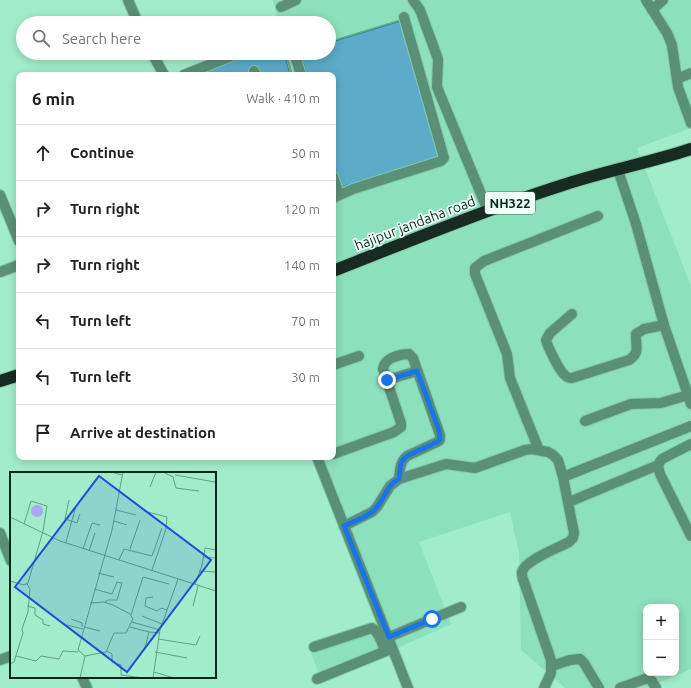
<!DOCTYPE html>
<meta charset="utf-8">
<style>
:root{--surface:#fff;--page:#f6f6f6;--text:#202124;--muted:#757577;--line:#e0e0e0}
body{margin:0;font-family:Ubuntu,sans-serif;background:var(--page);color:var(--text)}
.controls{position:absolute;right:12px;bottom:12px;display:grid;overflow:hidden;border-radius:8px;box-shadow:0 2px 10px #0003}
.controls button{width:36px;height:36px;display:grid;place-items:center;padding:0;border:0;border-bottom:1px solid var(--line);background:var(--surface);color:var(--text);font:20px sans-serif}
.stop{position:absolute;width:12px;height:12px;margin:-9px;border:3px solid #1a73e8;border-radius:50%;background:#fff}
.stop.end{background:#1a73e8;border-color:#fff;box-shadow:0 1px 4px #0008}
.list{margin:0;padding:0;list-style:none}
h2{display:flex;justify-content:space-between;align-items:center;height:52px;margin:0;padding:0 16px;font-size:17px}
h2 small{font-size:13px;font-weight:400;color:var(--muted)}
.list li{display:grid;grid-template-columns:26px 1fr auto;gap:12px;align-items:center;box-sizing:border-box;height:56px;padding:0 16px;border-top:1px solid var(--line)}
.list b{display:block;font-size:15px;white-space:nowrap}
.list em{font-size:13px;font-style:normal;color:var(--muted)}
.icon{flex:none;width:22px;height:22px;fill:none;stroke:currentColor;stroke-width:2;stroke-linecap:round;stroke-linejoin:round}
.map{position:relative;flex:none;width:691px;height:688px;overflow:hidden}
.search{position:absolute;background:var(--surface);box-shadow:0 2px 10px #0003;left:16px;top:16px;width:320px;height:44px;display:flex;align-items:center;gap:10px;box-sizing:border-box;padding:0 14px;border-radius:22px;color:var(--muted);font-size:15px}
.panel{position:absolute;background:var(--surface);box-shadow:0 2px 10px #0003;left:16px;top:72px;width:320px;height:388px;border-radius:8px}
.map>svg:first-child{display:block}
.built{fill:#8ce0bb;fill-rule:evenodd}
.building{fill:#5babc9;stroke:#3285a2;filter:url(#shadow)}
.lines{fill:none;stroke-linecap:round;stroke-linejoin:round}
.minor-casing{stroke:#85c9aa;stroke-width:12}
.highway-casing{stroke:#85c9aa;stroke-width:14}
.minor{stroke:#5a9078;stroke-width:10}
.highway{stroke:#172b22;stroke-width:12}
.route{stroke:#1a73e8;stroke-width:5}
.labels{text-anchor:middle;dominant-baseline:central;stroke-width:3.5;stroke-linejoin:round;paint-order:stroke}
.shield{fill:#f0fff8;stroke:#4d685d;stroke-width:1}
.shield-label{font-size:13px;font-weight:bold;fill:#07271b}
.street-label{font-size:14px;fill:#07271b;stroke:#f0fff8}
.inset-road{fill:none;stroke:#639e84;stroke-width:1}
.view{fill:#1d4ed8;fill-opacity:0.15;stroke:#1d4ed8;stroke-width:2}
.inset-edge{fill:none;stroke:#07271b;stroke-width:2}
</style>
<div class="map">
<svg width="691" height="688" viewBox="0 0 691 688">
<defs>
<filter id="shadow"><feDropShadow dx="2" dy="-2" stdDeviation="0" flood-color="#0004"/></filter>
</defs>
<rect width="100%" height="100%" fill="#a1edca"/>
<path class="built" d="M273 0H691V128L637 148 691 286V669L647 688H565L521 650 519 553 510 512 419 542 451 624 322 682 308 645 389 624 319 457H333V75H291L286 53H329V23H279ZM646 607H676V673H646Z"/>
<g class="building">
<path d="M401 21 442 156 341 187 333 161V75H307L300 53H329V43Z"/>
<path d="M252 53H284L290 75H196Z"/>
</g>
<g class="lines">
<g class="minor-casing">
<g id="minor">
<path d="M128 0 138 23"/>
<path d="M413 0 420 10 438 59 437 87 488 211"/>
<path d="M646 0 667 33 672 45 678 87 691 123"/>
<path d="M281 7 296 0"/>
<path d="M652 10 663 0"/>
<path d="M152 53 164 75"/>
<path d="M294 53 301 75"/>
<path d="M254 71 256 75"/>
<path d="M184 75 239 53"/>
<path d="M677 79 691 73"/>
<path d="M618 170 636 224 664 325 691 404"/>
<path d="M333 176 339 194"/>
<path d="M0 195 19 241"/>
<path d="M333 198 353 189 441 161 444 158 404 17"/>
<path d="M0 272 19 265"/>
<path d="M572 314 550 333 546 340C548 347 560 373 566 376 568 378 569 378 572 378L629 360C641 352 635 346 636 334L644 329 664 325"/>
<path d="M333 365 359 356"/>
<path d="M387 380 417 371"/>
<path d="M585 421 631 404 661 403 688 395"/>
<path d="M691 444 662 459C657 464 658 469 661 476L691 536"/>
<path d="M539 450 510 378 507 354 475 274V268L484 261 598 216"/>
<path d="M333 454 394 432 401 427V423L383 369C384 358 400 354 409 354L413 358 440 435V440L437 442 407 456C400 462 400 469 399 479"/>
<path d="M317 457 408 688"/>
<path d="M563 477 691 426"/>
<path d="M569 502 658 465"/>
<path d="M344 526 372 512 377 507 390 486 399 479 446 464 475 468 525 450 532 449 548 452 553 455 558 460 563 477 574 533 573 538 569 542C558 548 525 560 522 572 522 574 522 577 523 579L551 660V673L544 688"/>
<path d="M0 533 11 561"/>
<path d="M389 637 461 607"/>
<path d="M314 647 372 628C379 632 382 643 385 651"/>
<path d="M0 660 11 656"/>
<path d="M552 666 570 660 580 659 584 663 599 688"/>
<path d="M82 677 87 688"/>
<path d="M317 679 391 649"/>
<path d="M620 688 648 678 651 680 656 688"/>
</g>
</g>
<g class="highway-casing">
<g id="highway">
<path d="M333 271C409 241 485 210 563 185 605 171 649 163 691 149"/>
<path d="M0 381 19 375"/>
</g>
</g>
<use href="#minor" class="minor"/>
<use href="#highway" class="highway"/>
</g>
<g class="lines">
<path class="route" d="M387 380 417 371 439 430 440 440 437 442 407 456 404 459 401 463 399 479C387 485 385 498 376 508 369 517 354 521 344 526L389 637 432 619"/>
</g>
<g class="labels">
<rect class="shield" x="485" y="192" width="50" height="22" rx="3"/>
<g class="shield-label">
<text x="510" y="203">NH322</text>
</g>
<g class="street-label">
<text transform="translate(415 223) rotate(-21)">hajipur jandaha road</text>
</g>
</g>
<g transform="translate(10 472)">
<rect width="206" height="206" fill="#a1edca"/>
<path d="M21 39a6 6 0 1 1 12 0a6 6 0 1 1-12 0Z" fill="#a9a7fd"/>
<path class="inset-road" d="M100 0 113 3M153 0 163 5 166 16 189 19M165 3 205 10M140 15 146 0M59 28 55 47 67 51 70 42M106 38 126 43M134 39 157 45 156 57 142 98M0 45 50 69 206 119M104 49 117 53M56 70 66 34M73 77 82 51 90 53M120 77 130 48M79 79 85 61M194 85 206 86M109 88 114 77 142 84 152 56M189 99 206 100M88 101 104 105M0 109 14 113 18 111 33 59 37 34 21 29 14 52M185 113 192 93 195 76 206 78M84 117 102 122 107 110 112 111 107 128H98L95 130M143 125 136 126 135 134 147 139 151 136 157 138M17 134 25 136V143L33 148V152L40 154M183 134 188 114M121 143 133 105 159 112M132 144 152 152M61 147 72 151V155M122 150 150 158M57 153 73 157M74 155 90 159M120 155 139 160M148 167 186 173 190 164M135 176 139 160 150 161M97 179 102 182V190L111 193V203L133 206M145 180 177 186M6 184 26 189 31 184 49 187 53 179 68 180M75 184 96 180 104 161H116L123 147 120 142 103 133 94 130 80 131M0 192 4 190 13 161 12 157 18 140 20 117 17 112M144 200 164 206M70 206 75 184 68 178 102 58 113 0M143 206 150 158 168 107"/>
<path class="view" d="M89 4 201 88 117 200 5 115Z"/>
<rect width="206" height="206" class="inset-edge"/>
</g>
</svg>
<div class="controls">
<button>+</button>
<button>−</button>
</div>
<div class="stop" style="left:432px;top:619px"></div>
<div class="stop end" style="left:387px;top:380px"></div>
<div class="search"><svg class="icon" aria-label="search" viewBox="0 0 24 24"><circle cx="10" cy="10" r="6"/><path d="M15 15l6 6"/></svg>Search here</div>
<section class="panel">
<h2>6 min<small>Walk · 410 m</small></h2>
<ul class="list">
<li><svg class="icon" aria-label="ahead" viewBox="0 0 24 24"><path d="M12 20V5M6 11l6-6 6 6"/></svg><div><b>Continue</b></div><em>50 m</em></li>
<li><svg class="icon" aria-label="right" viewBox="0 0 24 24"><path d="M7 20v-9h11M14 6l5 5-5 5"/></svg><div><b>Turn right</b></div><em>120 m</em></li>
<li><svg class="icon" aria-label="right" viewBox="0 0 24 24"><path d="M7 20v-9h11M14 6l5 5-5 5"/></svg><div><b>Turn right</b></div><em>140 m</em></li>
<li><svg class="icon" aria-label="left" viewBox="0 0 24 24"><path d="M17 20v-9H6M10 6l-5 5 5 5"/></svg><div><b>Turn left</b></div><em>70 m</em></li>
<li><svg class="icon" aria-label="left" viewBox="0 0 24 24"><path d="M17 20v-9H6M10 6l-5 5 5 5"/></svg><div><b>Turn left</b></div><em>30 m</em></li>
<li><svg class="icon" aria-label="arrive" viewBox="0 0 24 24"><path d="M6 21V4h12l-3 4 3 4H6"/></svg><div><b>Arrive at destination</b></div></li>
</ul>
</section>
</div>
